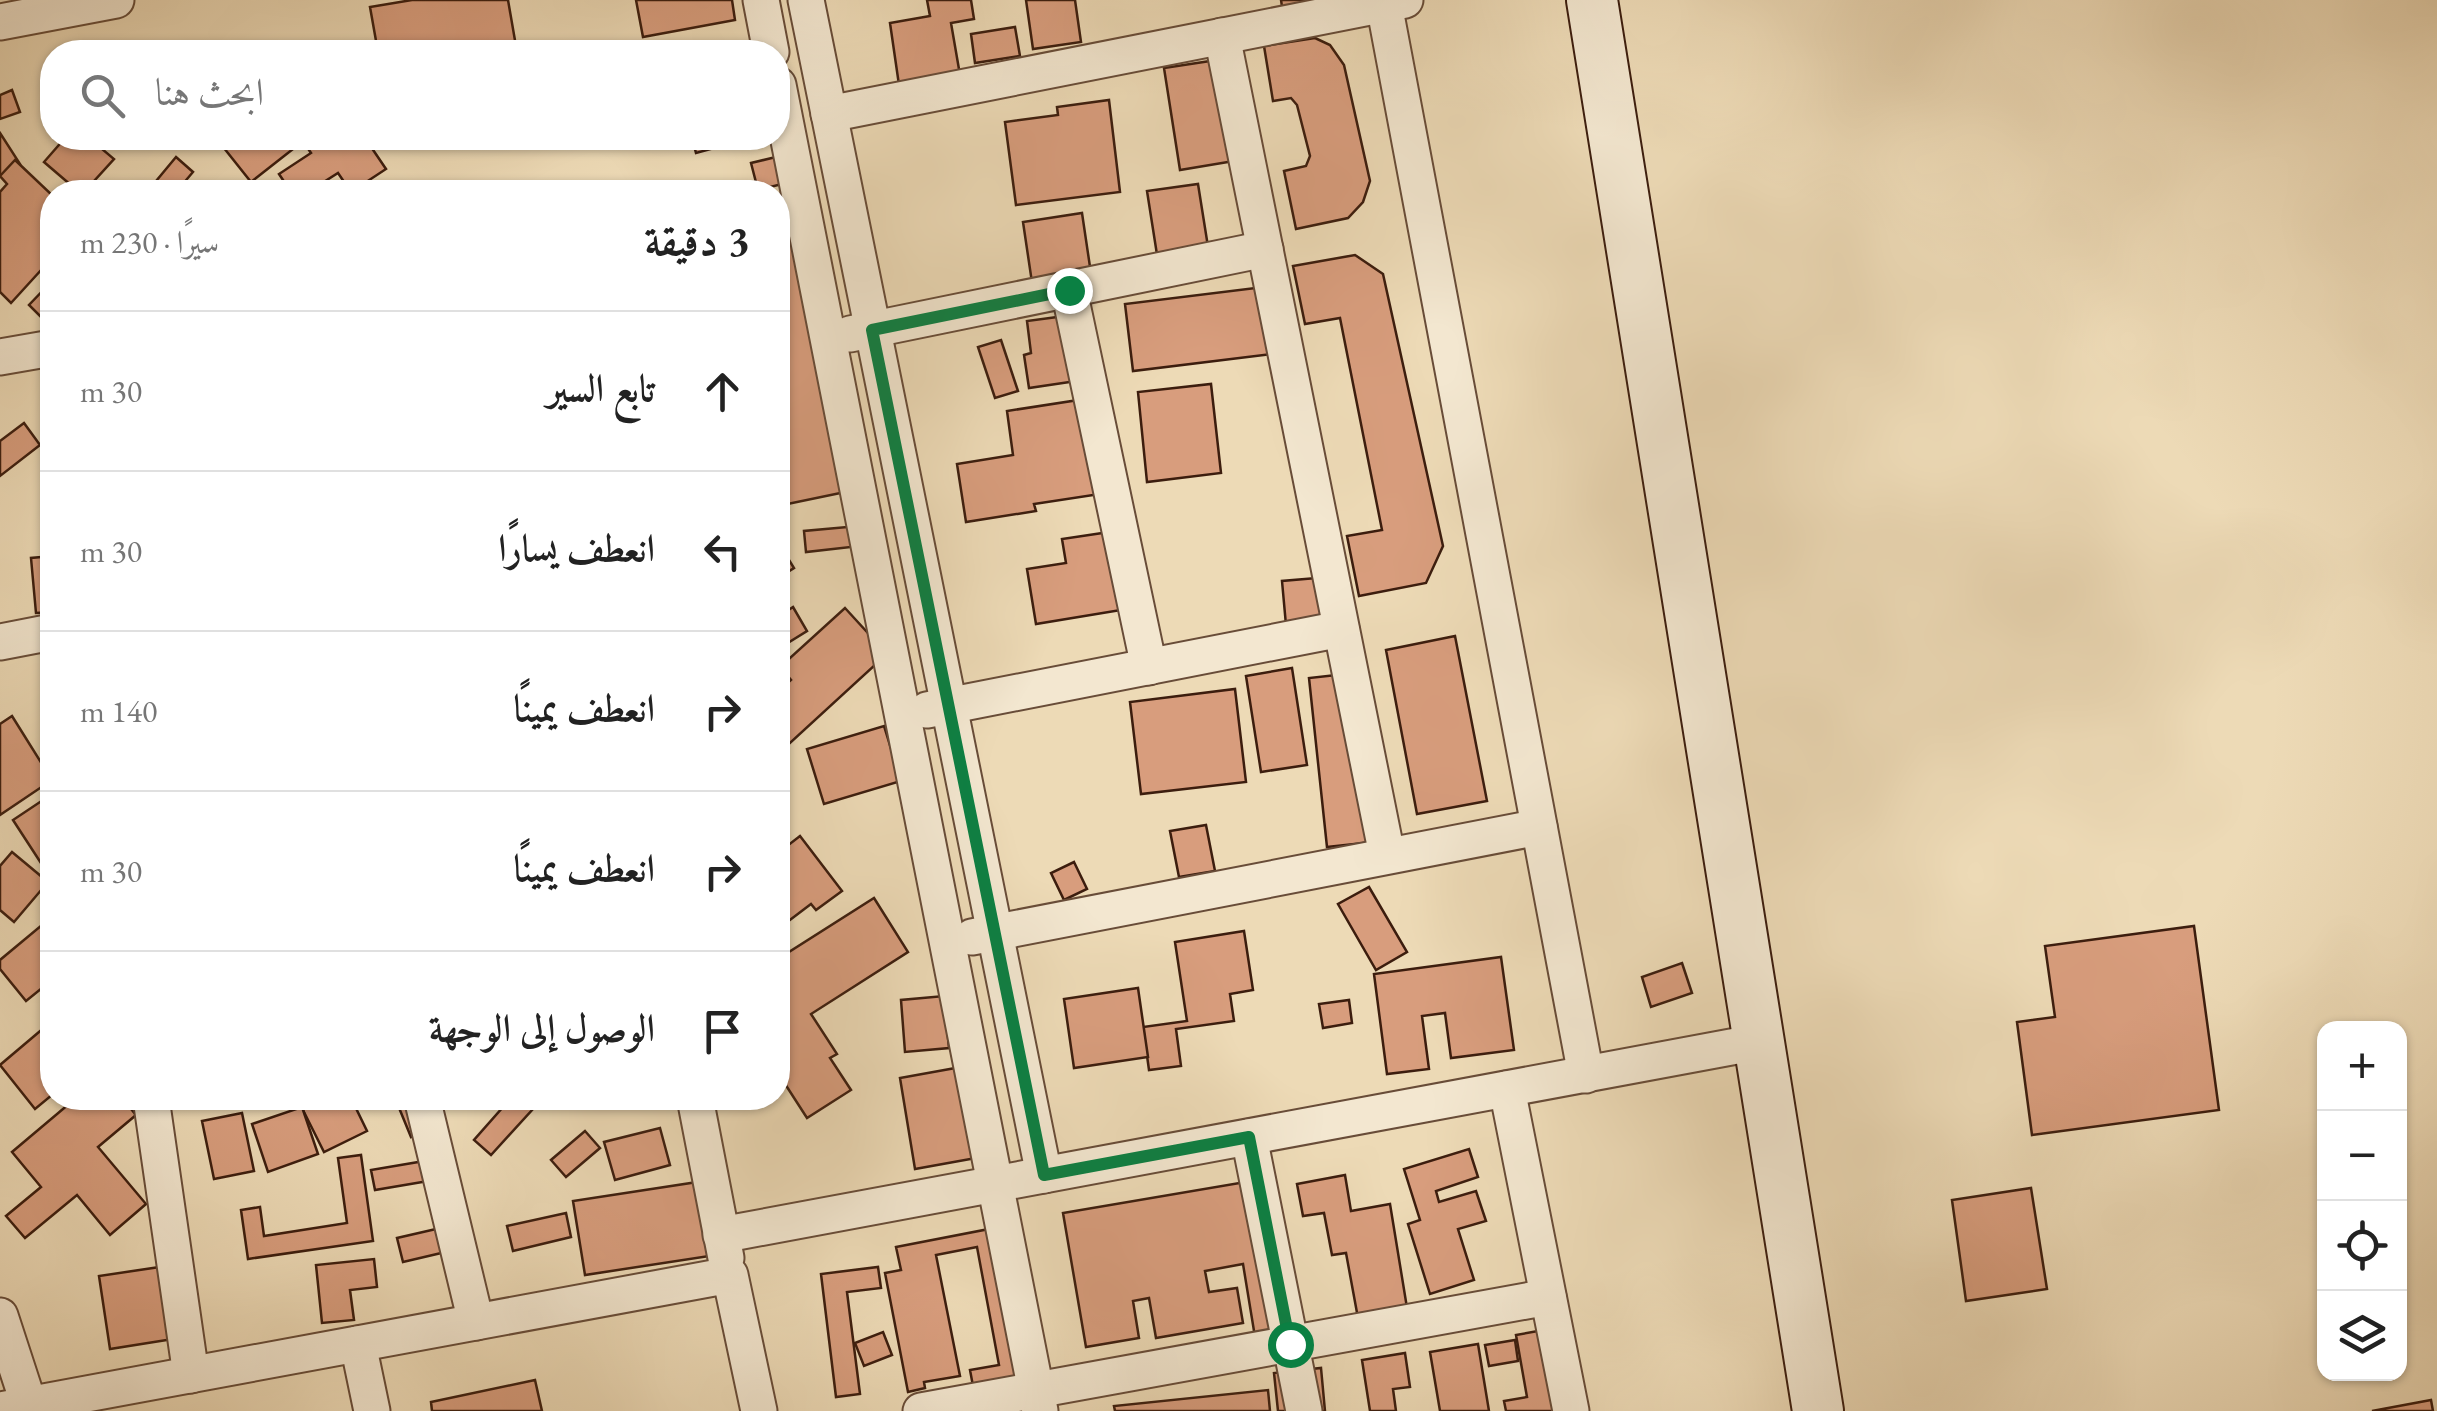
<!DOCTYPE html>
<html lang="ar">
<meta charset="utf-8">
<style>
:root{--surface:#fff;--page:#f2f2f2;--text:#222;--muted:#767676;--line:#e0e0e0}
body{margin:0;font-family:"EB Garamond",Amiri,serif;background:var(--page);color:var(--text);direction:rtl}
.controls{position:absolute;right:30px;bottom:30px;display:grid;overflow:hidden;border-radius:20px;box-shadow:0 2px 8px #0004}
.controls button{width:90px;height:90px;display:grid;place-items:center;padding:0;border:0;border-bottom:2px solid var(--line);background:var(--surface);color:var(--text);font:50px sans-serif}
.stop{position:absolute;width:30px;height:30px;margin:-22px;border:8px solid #0b8043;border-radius:50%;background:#fff}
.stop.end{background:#0b8043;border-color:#fff;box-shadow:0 2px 10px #0008}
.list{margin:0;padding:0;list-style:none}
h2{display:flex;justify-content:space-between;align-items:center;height:130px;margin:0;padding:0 40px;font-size:42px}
h2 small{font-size:32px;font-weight:400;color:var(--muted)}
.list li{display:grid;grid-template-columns:65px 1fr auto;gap:30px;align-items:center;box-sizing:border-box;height:160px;padding:0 40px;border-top:2px solid var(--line)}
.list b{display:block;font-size:38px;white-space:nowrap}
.list em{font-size:32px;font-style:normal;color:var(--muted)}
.icon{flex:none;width:55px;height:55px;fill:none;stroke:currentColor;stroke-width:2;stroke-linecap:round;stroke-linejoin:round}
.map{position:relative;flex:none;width:2437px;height:1411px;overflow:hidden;direction:ltr}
.search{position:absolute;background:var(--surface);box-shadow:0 2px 8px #0004;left:40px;top:40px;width:750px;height:110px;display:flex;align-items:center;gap:25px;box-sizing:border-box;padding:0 35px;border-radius:40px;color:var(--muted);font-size:38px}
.panel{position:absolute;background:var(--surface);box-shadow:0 2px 8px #0004;left:40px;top:180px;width:750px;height:930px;border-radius:40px;direction:rtl}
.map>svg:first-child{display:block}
.building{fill:#d89d7d;stroke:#3c1d0e;stroke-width:2.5}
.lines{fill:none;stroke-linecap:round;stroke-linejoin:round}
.minor-casing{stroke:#684c38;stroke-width:39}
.secondary-casing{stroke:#3c1d0e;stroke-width:54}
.minor{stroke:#f3e7d0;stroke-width:35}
.secondary{stroke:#f3e7d0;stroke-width:50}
.route{stroke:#0b8043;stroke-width:12}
</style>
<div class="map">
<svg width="2437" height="1411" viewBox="0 0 2437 1411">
<rect width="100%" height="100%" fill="#eddab6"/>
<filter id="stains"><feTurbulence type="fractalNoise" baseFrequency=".002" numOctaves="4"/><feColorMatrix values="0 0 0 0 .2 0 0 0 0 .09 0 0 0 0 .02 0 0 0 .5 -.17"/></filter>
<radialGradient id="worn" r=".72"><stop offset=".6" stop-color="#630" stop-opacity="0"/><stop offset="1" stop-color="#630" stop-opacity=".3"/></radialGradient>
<g class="building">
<path d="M412 0H508L517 52H378L370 7Z"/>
<path d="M636 0H732L735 20 643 37Z"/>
<path d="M927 0H971L974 19 951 23 960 75 899 85 890 23 930 16Z"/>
<path d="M1026 0H1075L1081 42 1033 49Z"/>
<path d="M1281 0H1369L1283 13Z"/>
<path d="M1015 27 1020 56 975 63 971 34Z"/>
<path d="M1315 38 1330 45 1344 65 1370 181 1363 202 1348 218 1296 229 1284 171 1306 166 1310 156 1297 105 1291 98 1273 101 1264 46Z"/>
<path d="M744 43 746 52H711Z"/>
<path d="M1230 58 1246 159 1180 170 1164 68Z"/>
<path d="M12 90 20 112 0 119V95Z"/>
<path d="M1109 100 1120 192 1016 205 1005 122 1058 115 1057 107Z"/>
<path d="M0 133 20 164 0 176Z"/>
<path d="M65 138H89L114 159 84 192H79L44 162Z"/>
<path d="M216 138H307L251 182Z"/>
<path d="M301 138H365L386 169 351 192 338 173 308 192H291L279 174 311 153Z"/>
<path d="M692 138H751L696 153Z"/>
<path d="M780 156 786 183 758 190 751 163Z"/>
<path d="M176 157 193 172 176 192H147Z"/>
<path d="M15 160 52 195V258L11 303 0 292V192L7 184 0 176Z"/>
<path d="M217 184 221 192H194Z"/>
<path d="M1198 184 1209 253 1158 261 1147 191Z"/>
<path d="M1082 213 1093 287 1034 296 1023 222Z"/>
<path d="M797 241 850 491 778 506V245Z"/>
<path d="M1355 255 1383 274 1443 546 1426 583 1359 596 1347 536 1382 530 1340 318 1305 324 1293 266Z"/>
<path d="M52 281V328L29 305Z"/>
<path d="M1280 285 1288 352 1133 371 1125 304Z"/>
<path d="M1080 314 1090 379 1029 388 1024 355 1031 353 1027 321Z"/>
<path d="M1001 340 1018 391 995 398 978 347Z"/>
<path d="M52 376V415L45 378Z"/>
<path d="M1211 384 1221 473 1147 482 1138 392Z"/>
<path d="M1085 399 1100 494 1034 504 1036 511 966 522 957 464 1013 455 1007 411Z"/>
<path d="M24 423 40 445 0 476V441Z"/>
<path d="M858 526 860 546 806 552 804 531Z"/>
<path d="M1116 531 1127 609 1036 624 1027 569 1066 563 1062 539Z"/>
<path d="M778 542 794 568 778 578Z"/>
<path d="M52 556V612L36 613 31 558Z"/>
<path d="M1328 577 1332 620 1286 625 1282 581Z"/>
<path d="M793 607 807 631 778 649V617Z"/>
<path d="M845 608 887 654 778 754V692L791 680 780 667Z"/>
<path d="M1455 636 1487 801 1417 814 1386 650Z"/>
<path d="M1292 668 1307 765 1261 772 1246 676Z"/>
<path d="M1364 672 1382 841 1327 847 1309 678Z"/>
<path d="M1235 689 1246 782 1141 794 1130 702Z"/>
<path d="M12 716 52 780 0 815V724Z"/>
<path d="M884 726 901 781 824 804 807 749Z"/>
<path d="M52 794V880L13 820Z"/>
<path d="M1206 825 1215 871 1179 877 1170 831Z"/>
<path d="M800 836 842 891 816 910 811 904 778 929V853Z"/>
<path d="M12 852 48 882 14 922 0 910V866Z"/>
<path d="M1074 862 1087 889 1064 900 1051 873Z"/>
<path d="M1369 887 1407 952 1376 970 1338 904Z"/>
<path d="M874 898 908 952 811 1014 837 1054 830 1058 851 1090 807 1118 778 1073 783 1067 778 1059V959Z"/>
<path d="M42 925 52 938V980L26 1001 0 969V960Z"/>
<path d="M2194 926 2219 1110 2032 1135 2017 1022 2055 1017 2045 946Z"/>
<path d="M1244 931 1253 990 1230 994 1234 1021 1176 1029 1181 1066 1149 1070 1143 1027 1187 1021 1175 942Z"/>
<path d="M1501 957 1514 1050 1451 1058 1445 1013 1422 1016 1429 1069 1387 1074 1374 974Z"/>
<path d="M1682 963 1692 993 1651 1007 1642 977Z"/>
<path d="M1138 988 1148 1057 1074 1068 1064 999Z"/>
<path d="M944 996 949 1048 905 1052 901 1000Z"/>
<path d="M1349 1000 1352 1023 1323 1028 1319 1004Z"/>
<path d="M52 1021V1095L35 1109 0 1065Z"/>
<path d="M961 1067 976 1158 915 1169 900 1078Z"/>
<path d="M76 1098H122L136 1115 98 1147 146 1204 110 1235 77 1195 25 1238 6 1216 41 1187 12 1152Z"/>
<path d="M297 1098H351L367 1131 324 1152Z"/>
<path d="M395 1098H432L443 1123 411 1137Z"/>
<path d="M511 1098H543L491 1155 474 1140Z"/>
<path d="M302 1107 318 1154 268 1172 252 1124Z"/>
<path d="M242 1113 254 1171 214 1179 202 1121Z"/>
<path d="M660 1128 670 1165 615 1180 604 1142Z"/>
<path d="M585 1131 600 1148 566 1177 551 1160Z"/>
<path d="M1469 1149 1478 1177 1436 1191 1439 1202 1476 1191 1486 1221 1458 1229 1474 1280 1430 1294 1408 1224 1420 1220 1404 1169Z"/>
<path d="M361 1155 373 1241 248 1259 241 1210 260 1207 264 1236 347 1223 338 1158Z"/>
<path d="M442 1158 446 1178 375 1190 371 1170Z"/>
<path d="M1345 1175 1351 1211 1390 1204 1409 1320 1360 1329 1346 1253 1332 1255 1324 1213 1303 1216 1297 1184Z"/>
<path d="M1275 1177 1300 1329 1255 1337 1243 1264 1205 1271 1209 1292 1237 1288 1243 1323 1156 1338 1149 1298 1133 1301 1139 1338 1086 1347 1063 1213Z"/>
<path d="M704 1181 716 1255 585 1275 573 1201Z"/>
<path d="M2031 1188 2047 1289 1966 1301 1952 1200Z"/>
<path d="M566 1213 571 1237 513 1251 507 1226Z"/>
<path d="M1020 1223 1049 1371 973 1386 970 1370 999 1365 977 1247 936 1255 960 1376 924 1382 925 1388 908 1392 885 1273 901 1270 896 1247Z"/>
<path d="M449 1226 454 1250 403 1262 397 1238Z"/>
<path d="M374 1259 377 1287 350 1290 354 1320 322 1323 316 1265Z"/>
<path d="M180 1264 192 1336 110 1349 99 1276Z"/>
<path d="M878 1267 881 1288 847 1292 860 1394 836 1397 821 1274Z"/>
<path d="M1566 1326 1580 1411H1506L1504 1401 1527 1397 1516 1335Z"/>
<path d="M883 1332 892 1355 864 1366 855 1343Z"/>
<path d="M1515 1340 1518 1361 1489 1366 1485 1345Z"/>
<path d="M1478 1344 1489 1411H1440L1430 1352Z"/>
<path d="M1405 1353 1410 1387 1393 1389 1396 1411H1370L1362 1360Z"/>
<path d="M1321 1368 1325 1411H1278L1274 1373Z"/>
<path d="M535 1380 542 1411H432L431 1402Z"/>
<path d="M1268 1390 1270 1411H1115L1114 1406Z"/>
<path d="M2431 1400 2433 1411H2372Z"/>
</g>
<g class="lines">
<g class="minor-casing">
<g id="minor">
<path d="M761 0 771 52"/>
<path d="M806 0 1044 1175"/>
<path d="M1384 4 1586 1075"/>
<path d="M0 22 116 0"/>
<path d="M1222 36 1387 855"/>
<path d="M778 85 1040 1411"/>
<path d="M829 114 1405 0"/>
<path d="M1069 290 1149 667"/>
<path d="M850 334 1265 249"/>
<path d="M0 357 52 348"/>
<path d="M0 642 52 632"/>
<path d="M927 710 1341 629"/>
<path d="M972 937 1539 827"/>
<path d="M1507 1089 1571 1411"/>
<path d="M151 1098 191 1375"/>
<path d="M422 1098 476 1322"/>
<path d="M695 1098 726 1258"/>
<path d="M1249 1137 1304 1411"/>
<path d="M721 1235 1758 1042"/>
<path d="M0 1316 29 1405"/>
<path d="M358 1344 372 1411"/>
<path d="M0 1410 730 1275 759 1411"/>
<path d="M921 1411 1548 1297"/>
</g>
</g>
<g class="secondary-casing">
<path id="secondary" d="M1592 0 1818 1411"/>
</g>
<use href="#minor" class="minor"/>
<use href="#secondary" class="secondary"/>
</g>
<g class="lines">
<path class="route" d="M1069 290 872 330 1044 1175 1249 1137 1290 1344"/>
</g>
<rect width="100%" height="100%" filter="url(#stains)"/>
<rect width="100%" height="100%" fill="url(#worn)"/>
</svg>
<div class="controls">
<button>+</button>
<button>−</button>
<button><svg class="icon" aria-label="locate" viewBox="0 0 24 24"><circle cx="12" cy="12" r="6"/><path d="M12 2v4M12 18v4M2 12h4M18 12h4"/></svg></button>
<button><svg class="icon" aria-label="layers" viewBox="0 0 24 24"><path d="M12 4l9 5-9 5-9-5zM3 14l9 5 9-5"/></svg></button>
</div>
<div class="stop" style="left:1290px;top:1344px"></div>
<div class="stop end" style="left:1069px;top:290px"></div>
<div class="search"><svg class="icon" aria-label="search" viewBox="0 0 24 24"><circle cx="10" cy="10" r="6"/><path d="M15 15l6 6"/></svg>ابحث هنا</div>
<section class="panel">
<h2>3 دقيقة<small>سيرًا · 230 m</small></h2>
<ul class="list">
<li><svg class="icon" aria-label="ahead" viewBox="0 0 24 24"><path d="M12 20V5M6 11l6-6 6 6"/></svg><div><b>تابع السير</b></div><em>30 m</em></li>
<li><svg class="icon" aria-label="left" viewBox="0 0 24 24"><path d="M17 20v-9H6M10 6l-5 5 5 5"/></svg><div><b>انعطف يسارًا</b></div><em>30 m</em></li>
<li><svg class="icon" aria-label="right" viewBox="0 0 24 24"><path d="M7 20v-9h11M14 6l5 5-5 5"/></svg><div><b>انعطف يمينًا</b></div><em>140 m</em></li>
<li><svg class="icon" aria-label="right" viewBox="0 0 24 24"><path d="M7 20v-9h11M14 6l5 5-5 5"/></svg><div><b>انعطف يمينًا</b></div><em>30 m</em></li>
<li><svg class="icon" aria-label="arrive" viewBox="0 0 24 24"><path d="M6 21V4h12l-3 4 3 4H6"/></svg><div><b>الوصول إلى الوجهة</b></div></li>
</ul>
</section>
</div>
